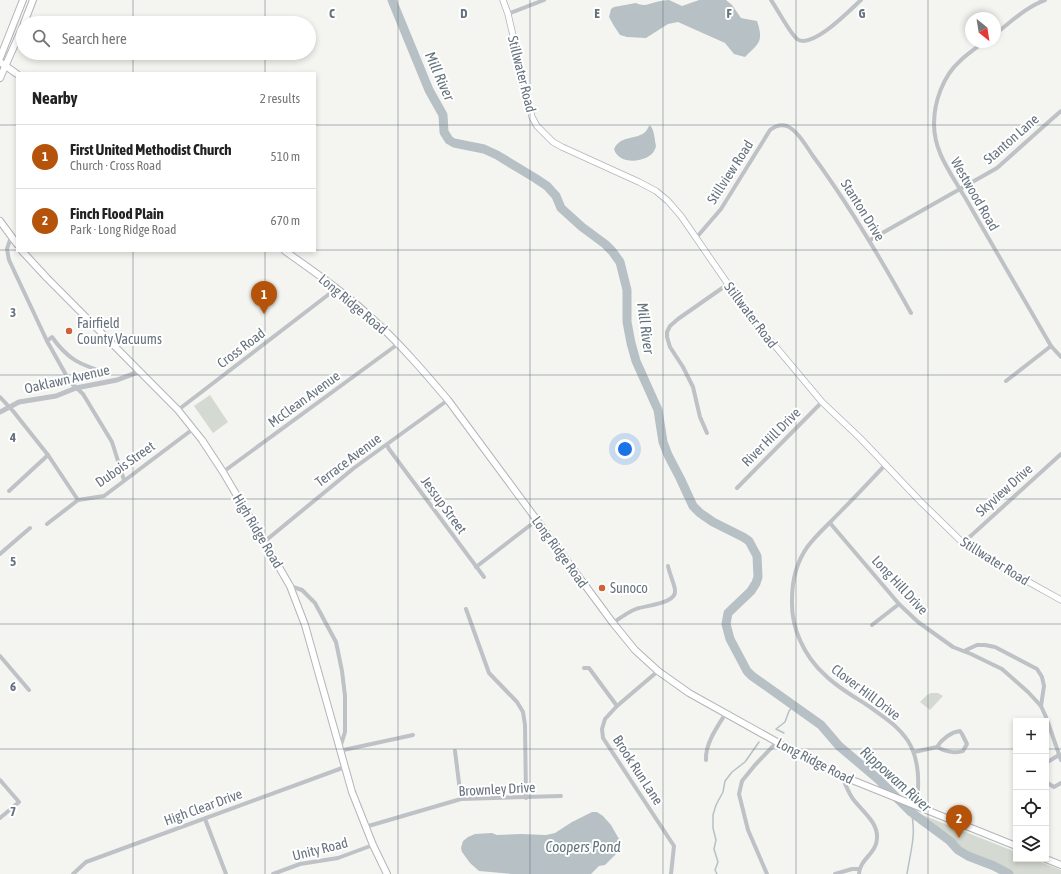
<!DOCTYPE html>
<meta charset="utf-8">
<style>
:root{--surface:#fff;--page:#f6f6f6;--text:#222;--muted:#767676;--line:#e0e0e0;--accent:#b45309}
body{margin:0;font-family:"Asap Condensed",sans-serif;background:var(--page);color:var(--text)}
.controls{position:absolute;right:12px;bottom:12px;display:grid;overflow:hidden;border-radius:0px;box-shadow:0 2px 6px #0003}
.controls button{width:36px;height:36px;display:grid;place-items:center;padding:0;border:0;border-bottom:1px solid var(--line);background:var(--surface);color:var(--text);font:20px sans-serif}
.compass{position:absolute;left:965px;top:12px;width:36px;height:36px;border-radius:50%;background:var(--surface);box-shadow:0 2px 6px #0003;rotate:150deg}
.you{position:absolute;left:625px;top:449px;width:14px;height:14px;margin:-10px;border:3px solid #fff;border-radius:50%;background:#1a73e8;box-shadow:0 0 0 6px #1a73e833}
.badge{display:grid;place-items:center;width:26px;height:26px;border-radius:50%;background:var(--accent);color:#fff;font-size:13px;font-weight:700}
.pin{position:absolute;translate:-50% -33px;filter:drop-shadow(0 1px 2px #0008)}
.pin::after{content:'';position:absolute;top:21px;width:14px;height:12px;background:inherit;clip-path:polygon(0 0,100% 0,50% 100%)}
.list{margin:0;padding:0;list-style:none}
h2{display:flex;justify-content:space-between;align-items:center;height:52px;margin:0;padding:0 16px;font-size:17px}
h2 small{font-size:13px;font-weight:400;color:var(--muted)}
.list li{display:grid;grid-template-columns:26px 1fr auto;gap:12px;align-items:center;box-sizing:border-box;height:64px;padding:0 16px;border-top:1px solid var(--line)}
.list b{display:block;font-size:15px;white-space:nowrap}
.list p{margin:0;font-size:13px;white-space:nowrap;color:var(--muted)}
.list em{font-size:13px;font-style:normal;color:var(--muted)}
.icon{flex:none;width:22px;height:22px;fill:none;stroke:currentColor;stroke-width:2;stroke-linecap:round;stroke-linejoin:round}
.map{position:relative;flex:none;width:1061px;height:874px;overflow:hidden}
.search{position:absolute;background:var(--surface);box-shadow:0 2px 6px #0003;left:16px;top:16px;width:300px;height:44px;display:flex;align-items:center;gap:10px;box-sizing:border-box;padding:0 14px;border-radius:22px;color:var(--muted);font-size:15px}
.panel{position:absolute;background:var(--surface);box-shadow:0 2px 6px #0003;left:16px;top:72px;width:300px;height:180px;border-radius:0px}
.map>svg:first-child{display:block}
.green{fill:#d4d9d1}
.water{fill:#b7c0c5}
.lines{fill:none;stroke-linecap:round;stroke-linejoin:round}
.stream{stroke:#b7c0c5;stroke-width:1.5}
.river{stroke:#b7c0c5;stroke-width:9}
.secondary-casing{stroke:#b1b5b9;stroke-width:7}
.primary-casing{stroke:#b2b5b9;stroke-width:8}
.minor{stroke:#bec1c5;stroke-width:4}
.tertiary{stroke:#bec1c5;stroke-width:5}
.secondary{stroke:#fff;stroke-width:5.5}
.primary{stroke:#fff;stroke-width:6}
.grid{fill:none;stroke:#67737f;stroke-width:1;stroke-opacity:0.55}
.poi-dot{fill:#cf6137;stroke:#fff;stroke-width:1.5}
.labels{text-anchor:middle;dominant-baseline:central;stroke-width:4;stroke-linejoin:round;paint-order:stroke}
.street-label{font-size:14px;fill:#67737f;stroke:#fff}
.poi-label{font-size:14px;fill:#67737f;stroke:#fff;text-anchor:start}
.water-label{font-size:15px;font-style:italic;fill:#63747c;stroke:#fff}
.grid-label{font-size:13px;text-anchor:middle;font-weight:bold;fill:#67737f;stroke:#fff;stroke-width:4;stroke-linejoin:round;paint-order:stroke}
</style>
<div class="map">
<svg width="1061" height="874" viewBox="0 0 1061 874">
<rect width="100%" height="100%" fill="#f4f5f1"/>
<g class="green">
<path d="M210 395 228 422 213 433 194 406Z"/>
<path d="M931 693H938L943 696 930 710 920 702 927 695Z"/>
<path d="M915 812 1016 852V859H1033L1061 870V874H1008L972 860 918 823Z"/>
</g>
<g class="water">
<path d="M669 0 682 6 699 0H726L732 5 741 18 757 21C764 42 759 43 745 57L734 54 725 43 678 22 668 24 646 38 627 37 620 35 614 26 609 17 611 9 614 7 636 3C644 7 648 4 656 2 660 1 665 0 669 0Z"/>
<path d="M650 125C654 130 654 135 655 140 655 143 657 146 655 149 651 162 619 167 614 149 621 135 634 140 644 133 647 131 648 127 650 125Z"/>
<path d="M592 812H597L603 816 611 825 619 839 621 844 618 852 605 865 599 866 591 874H512L479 871 470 863 462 852 461 848 463 841 468 837 475 834 492 833 497 835 521 834 546 835 555 833 572 822Z"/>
</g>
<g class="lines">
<g class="stream">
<path d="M784 733 776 729 785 722 789 711 794 705"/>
<path d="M717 874 715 870 718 862 714 849 716 840 713 828V815L716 805 723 792 725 781 732 772 745 762 759 742"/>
<path d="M907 874C910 854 917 832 911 812"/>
</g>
<path class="river" d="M392 0 429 90 443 115 444 132 449 140 454 143 484 149 497 155 535 178 547 186 556 196 561 208 582 227 605 244 612 251 620 262 627 290V322L631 343 636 361 658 410 663 442 668 455 680 478 693 506 700 513 713 522 743 537 749 541 757 556 758 577 756 583 751 591 728 613 726 624 730 639 747 671 752 676 821 725 839 746 878 779 911 812 950 841 958 850 968 856 994 866 1009 874"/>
<g class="secondary-casing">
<path id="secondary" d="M503 0 508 14 532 117 537 126 553 142 562 147 639 182 656 191 668 201 681 216 750 316 822 402 860 438 921 502 963 543 984 557 1061 600"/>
</g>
<g class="primary-casing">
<g id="primary">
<path d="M24 23 33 0"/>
<path d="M0 58 23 0"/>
<path d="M0 62 17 74"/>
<path d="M0 78 23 26"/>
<path d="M0 221 17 244"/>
<path d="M22 251 47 278 178 410 202 440 223 472 272 555 290 586 305 625 352 792 373 845 387 874"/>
<path d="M285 251C316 273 348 295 376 322 402 346 425 373 448 400L613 623 635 650 658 671 689 693 811 761 842 776 1016 846"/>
<path d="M1046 859 1061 865"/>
</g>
</g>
<g class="minor">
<path d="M771 0C778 10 789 32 797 39 812 50 850 10 861 0"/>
<path d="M508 14 544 0"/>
<path d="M995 34C1011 22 1026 7 1045 0"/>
<path d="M984 42C976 48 967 54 960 61 943 76 934 102 934 124 934 150 948 169 961 191 967 200 972 210 978 220 1002 262 1027 304 1051 346L1061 357"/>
<path d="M11 237 7 249 9 260 47 341 70 382 83 394 112 442 124 480"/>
<path d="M696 238 721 209 770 130C775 126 780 124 787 126 798 131 806 146 813 156 850 206 881 259 911 313"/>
<path d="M870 240 997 168 1053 118 1061 111"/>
<path d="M47 341 52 337C68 360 81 365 107 373"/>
<path d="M1006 381 1051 346"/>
<path d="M0 397 13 411 48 455 78 500"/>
<path d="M178 410 337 288"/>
<path d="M707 433 700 417 693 387 683 367 670 347 667 337V332L670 326 678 319 728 284"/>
<path d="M387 445 389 449 484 577"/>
<path d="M886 464C871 480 857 495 842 510 831 522 818 533 808 546 797 561 792 581 792 600 791 628 804 656 825 675 838 688 855 697 870 707 884 717 898 726 908 741 920 760 919 784 917 806"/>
<path d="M223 472 398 344"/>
<path d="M737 488 822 402"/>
<path d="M9 491 48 455"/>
<path d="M830 523 899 604 918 622 953 647 971 654 1002 669 1028 692 1041 706 1046 717 1061 760"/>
<path d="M47 524 78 500 104 496 193 429"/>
<path d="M264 542 354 468 448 400"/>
<path d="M963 543 1061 454"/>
<path d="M0 554 30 528"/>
<path d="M476 567 537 520"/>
<path d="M290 586 302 590 315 603 336 642 342 671 345 696V732L339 751 413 735"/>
<path d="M466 609 489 673 517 702 523 712 525 725 526 798"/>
<path d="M613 623C620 618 628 612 636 609 646 605 677 604 675 590 675 586 669 572 668 566"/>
<path d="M872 625 899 604"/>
<path d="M964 651 977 645H985L995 647 1037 669 1042 677 1044 686 1041 706"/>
<path d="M0 656 29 690"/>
<path d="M584 668H589L617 706"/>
<path d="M658 671 617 706 605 719 602 729 603 738 674 846 671 874"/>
<path d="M455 751 461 799"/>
<path d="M914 752 937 747C944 751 955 754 963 751L967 744 962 734 960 731C951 732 942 739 937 747"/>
<path d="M706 760C705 744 717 727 726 713"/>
<path d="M1046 763 1059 755"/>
<path d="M842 776C845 784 848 792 853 799 862 811 878 822 877 838 877 853 859 860 859 874"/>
<path d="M0 780 19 802 0 818"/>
<path d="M1046 782 1054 787 1061 783"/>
<path d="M205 819 226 874"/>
<path d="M365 827 461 799 561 796"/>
<path d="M73 874 86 862 345 767"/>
<path d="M273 874 300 864 338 858 373 845"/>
<path d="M767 874 748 830 739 794 742 781 755 765 777 742"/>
<path d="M835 874 852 869H859"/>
</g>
<path class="tertiary" d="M0 412 19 402 56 396 76 388 117 380 141 371"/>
<use href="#secondary" class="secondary"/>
<use href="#primary" class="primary"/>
</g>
<path class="grid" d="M133 0V23M265 0V23M398 0V874M530 0V874M663 0V874M796 0V874M928 0V874M133 53V73M265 53V73M0 125H17M315 125H1061M0 250H17M315 250H1061M133 251V874M265 251V874M0 375H1061M0 499H1061M0 624H1061M0 749H1016M1046 749H1061"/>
<g class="poi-dot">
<circle cx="69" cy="331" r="4"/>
<circle cx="602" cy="588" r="4"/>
</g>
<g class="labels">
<g class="street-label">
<text transform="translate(522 74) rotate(76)">Stillwater Road</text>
<text transform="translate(1011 139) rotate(-41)">Stanton Lane</text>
<text transform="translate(730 172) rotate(-57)">Stillview Road</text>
<text transform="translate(975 194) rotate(60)">Westwood Road</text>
<text transform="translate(863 210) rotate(58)">Stanton Drive</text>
<text transform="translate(353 304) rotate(40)">Long Ridge Road</text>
<text transform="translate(751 315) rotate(53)">Stillwater Road</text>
<text transform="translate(241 348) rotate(-37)">Cross Road</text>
<text transform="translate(67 379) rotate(-13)">Oaklawn Avenue</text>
<text transform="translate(304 399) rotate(-36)">McClean Avenue</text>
<text transform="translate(771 437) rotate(-45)">River Hill Drive</text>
<text transform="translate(348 460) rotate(-37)">Terrace Avenue</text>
<text transform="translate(125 464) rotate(-35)">Dubois Street</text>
<text transform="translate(1004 490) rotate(-42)">Skyview Drive</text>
<text transform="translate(444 505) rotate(54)">Jessup Street</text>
<text transform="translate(258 531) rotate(59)">High Ridge Road</text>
<text transform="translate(560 552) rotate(54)">Long Ridge Road</text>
<text transform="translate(995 561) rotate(32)">Stillwater Road</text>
<text transform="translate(900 585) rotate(47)">Long Hill Drive</text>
<text transform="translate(866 692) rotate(37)">Clover Hill Drive</text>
<text transform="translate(815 761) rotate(27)">Long Ridge Road</text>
<text transform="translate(638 770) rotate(57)">Brook Run Lane</text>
<text transform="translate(497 789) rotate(-3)">Brownley Drive</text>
<text transform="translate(203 807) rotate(-20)">High Clear Drive</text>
<text transform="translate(320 849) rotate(-14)">Unity Road</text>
</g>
<g class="poi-label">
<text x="77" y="323">Fairfield<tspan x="77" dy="16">County Vacuums</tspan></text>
<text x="610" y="588">Sunoco</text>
</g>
<g class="water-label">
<text transform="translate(440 76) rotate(66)">Mill River</text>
<text transform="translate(646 328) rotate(82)">Mill River</text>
<text transform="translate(896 779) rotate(42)">Rippowam River</text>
<text x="583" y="846">Coopers Pond</text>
</g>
</g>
<g class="grid-label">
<text x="332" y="18">C</text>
<text x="464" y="18">D</text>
<text x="597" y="18">E</text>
<text x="729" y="18">F</text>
<text x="862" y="18">G</text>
<text x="13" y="317">3</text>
<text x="13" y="442">4</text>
<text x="13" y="566">5</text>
<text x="13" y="691">6</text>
<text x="13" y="816">7</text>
</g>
</svg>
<div class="controls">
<button>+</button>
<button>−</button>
<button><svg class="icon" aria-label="locate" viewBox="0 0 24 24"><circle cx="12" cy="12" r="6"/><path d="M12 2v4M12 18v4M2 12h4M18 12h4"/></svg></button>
<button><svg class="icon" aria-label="layers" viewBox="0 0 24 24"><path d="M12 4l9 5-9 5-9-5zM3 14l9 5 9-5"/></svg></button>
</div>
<svg class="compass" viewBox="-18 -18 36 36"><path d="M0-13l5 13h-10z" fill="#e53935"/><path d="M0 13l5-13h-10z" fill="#767676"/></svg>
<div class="you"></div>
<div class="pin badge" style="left:264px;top:314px">1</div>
<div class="pin badge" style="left:959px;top:838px">2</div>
<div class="search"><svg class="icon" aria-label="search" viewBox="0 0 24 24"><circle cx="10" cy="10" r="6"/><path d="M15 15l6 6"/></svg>Search here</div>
<section class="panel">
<h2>Nearby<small>2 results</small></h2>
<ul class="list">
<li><span class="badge">1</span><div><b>First United Methodist Church</b><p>Church · Cross Road</p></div><em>510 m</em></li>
<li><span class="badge">2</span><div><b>Finch Flood Plain</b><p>Park · Long Ridge Road</p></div><em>670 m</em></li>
</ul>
</section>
</div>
